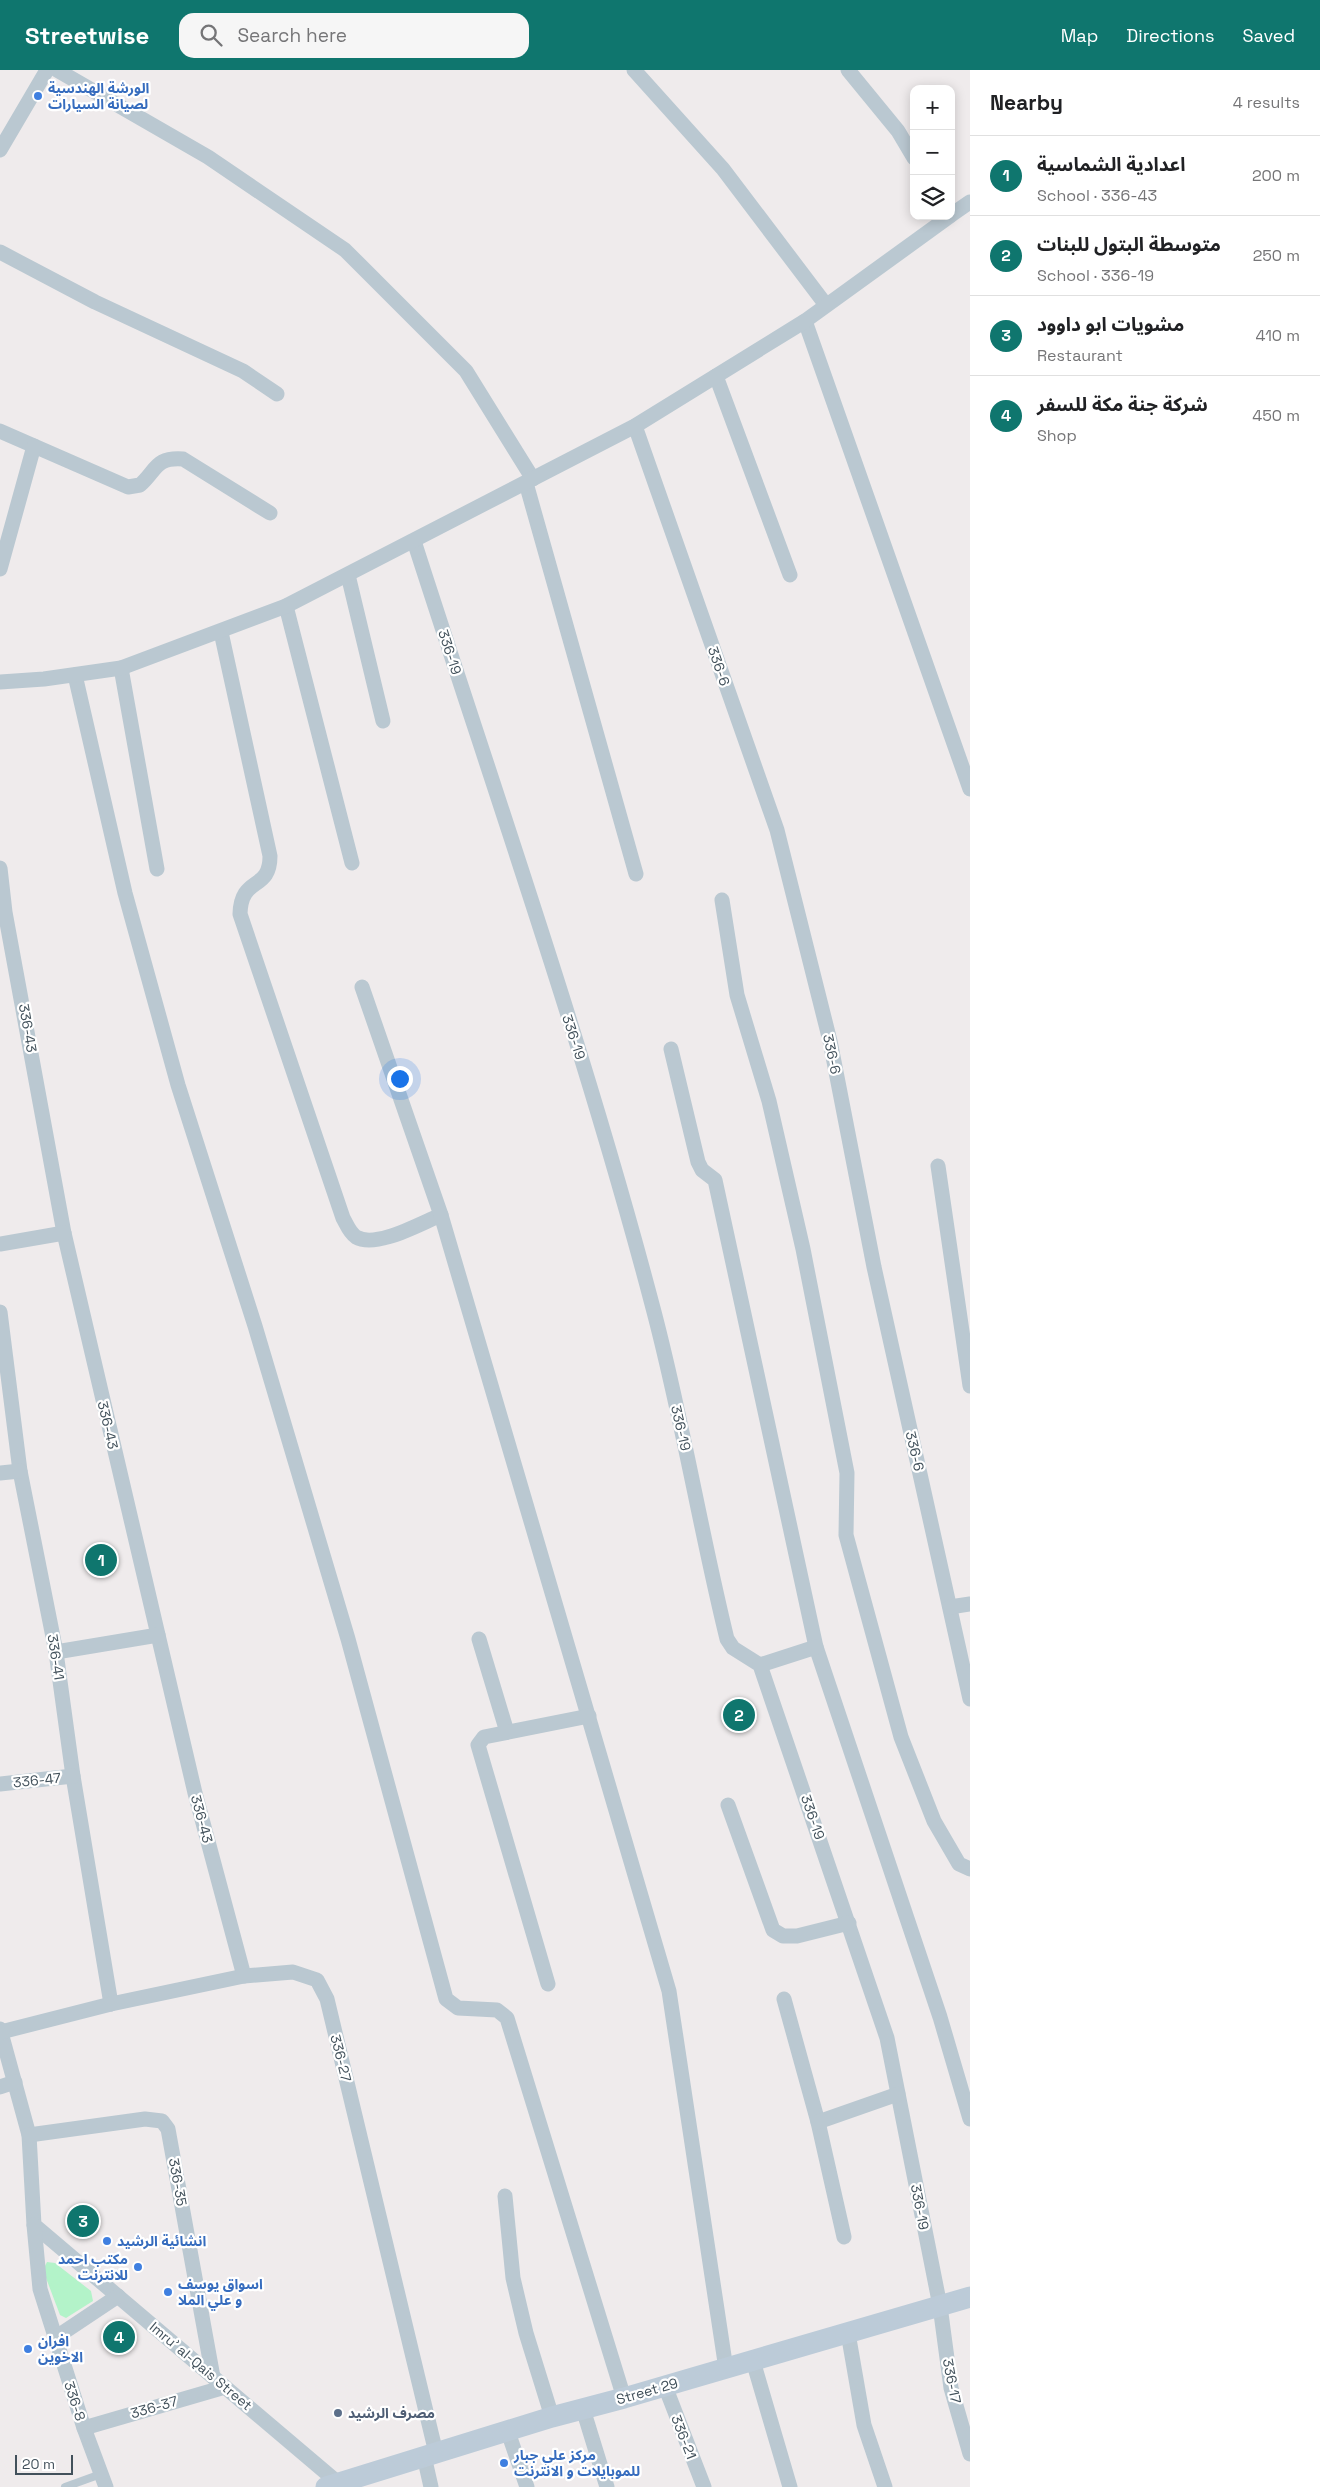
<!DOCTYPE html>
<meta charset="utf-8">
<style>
:root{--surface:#fff;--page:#f6f6f6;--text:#202124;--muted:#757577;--line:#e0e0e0;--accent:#0f766e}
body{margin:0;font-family:"Space Grotesk","Noto Sans Arabic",sans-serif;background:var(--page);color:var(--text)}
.controls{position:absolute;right:15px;top:15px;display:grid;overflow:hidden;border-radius:10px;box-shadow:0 2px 12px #0003}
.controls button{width:45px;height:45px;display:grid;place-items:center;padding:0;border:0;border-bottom:1px solid var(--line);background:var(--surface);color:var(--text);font:25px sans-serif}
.scale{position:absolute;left:15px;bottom:12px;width:58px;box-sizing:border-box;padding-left:5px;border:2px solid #42515b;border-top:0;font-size:14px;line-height:18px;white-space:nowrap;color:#42515b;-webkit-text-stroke:4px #fff;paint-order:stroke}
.you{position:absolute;left:399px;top:1008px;width:18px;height:18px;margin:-12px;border:4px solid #fff;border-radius:50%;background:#1a73e8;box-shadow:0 0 0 8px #1a73e833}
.badge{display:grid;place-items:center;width:32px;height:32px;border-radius:50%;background:var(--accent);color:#fff;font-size:16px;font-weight:700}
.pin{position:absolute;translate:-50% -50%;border:2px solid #fff;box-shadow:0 1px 5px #0006}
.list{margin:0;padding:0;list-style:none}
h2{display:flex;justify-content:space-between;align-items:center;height:65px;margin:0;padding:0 20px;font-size:21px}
h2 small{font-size:16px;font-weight:400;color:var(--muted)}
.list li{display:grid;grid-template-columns:32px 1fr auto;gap:15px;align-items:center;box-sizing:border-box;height:80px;padding:0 20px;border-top:1px solid var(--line)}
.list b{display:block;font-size:19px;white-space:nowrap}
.list p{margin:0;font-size:16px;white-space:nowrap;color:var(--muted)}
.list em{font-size:16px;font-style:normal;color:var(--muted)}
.icon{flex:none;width:28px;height:28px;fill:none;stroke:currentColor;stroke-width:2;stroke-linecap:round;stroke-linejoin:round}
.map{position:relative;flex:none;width:970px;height:2417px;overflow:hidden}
header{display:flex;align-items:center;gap:30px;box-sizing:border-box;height:70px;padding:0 25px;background:var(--accent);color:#fff}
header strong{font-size:24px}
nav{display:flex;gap:28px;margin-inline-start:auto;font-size:18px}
.search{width:350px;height:45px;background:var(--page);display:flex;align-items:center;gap:12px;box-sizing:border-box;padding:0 18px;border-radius:15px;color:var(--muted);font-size:19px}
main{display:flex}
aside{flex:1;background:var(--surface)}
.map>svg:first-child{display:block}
.green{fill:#b3f3c9}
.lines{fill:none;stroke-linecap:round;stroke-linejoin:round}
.lane{stroke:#bac8d1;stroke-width:8}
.street{stroke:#bac8d1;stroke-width:15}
.secondary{stroke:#bccbd8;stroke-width:21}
.shop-dot{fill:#3f7fe0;stroke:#fff;stroke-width:2}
.service-dot{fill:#5c6f8a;stroke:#fff;stroke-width:2}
.labels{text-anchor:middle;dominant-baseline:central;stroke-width:4.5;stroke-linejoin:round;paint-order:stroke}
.shop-label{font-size:14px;font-weight:bold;fill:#366cbe;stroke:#fff;text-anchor:start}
.street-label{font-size:14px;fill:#42515b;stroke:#fff}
.service-label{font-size:14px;font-weight:bold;fill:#4e5e75;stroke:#fff;text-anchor:start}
</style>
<header>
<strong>Streetwise</strong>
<div class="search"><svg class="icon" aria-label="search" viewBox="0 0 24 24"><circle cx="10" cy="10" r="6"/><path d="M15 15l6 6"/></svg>Search here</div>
<nav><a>Map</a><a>Directions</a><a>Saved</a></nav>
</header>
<main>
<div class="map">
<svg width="970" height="2417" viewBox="0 0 970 2417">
<rect width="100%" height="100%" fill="#efebec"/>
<path class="green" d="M47 2192 55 2193 91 2221 93 2231 66 2248 60 2245 43 2200Z"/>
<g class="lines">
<path class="lane" d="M65 2417 101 2404"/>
<g class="street">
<path d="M57 0 208 87 345 180 466 301 533 409"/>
<path d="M634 0 723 99 826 235"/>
<path d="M848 0 898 61 914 88"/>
<path d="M0 80 47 0"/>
<path d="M951 145 970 132"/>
<path d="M0 182 95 232 243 301 277 324"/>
<path d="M805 251 970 719"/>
<path d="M716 306 790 505"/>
<path d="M635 356 777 760 830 971 874 1197 970 1629"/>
<path d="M0 361 128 417 140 415C157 400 155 387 183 389L270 443"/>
<path d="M526 413 636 804"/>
<path d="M414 471C496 726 585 979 653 1238 682 1347 700 1459 727 1569L733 1578 760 1595 887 1968 940 2236 951 2318 970 2384"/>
<path d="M0 499 34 376"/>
<path d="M348 505 383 651"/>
<path d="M286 536 352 793"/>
<path d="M221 562 270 786C270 822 241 805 240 844L343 1148C347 1155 349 1162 356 1167 376 1179 421 1153 441 1145"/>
<path d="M121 598 157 799"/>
<path d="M75 605 125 823 178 1015 255 1256 348 1569 446 1929 458 1938 497 1940 507 1948 624 2328"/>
<path d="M0 612 44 609 121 598 286 536 635 356 805 251 950 146"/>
<path d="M0 798 5 842 64 1163 195 1723 244 1906"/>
<path d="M722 830 737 925 769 1031 803 1179 847 1403 846 1465 901 1667 934 1751 959 1794 970 1799"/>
<path d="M362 917 441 1145 669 1921 726 2299"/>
<path d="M671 979 698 1092 702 1100 715 1110 816 1577 940 1947 970 2049"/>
<path d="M938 1096 970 1316"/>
<path d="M0 1174 64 1163"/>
<path d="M0 1242 20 1401 56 1582 73 1706 111 1934"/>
<path d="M0 1403 20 1401"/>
<path d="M950 1537 970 1534"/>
<path d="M479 1569 507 1662"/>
<path d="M56 1582 158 1565"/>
<path d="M760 1595 816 1577"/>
<path d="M0 1714 73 1706"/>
<path d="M728 1735 773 1860 783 1866H797L849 1853"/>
<path d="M548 1914 478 1675 484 1667 589 1646"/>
<path d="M784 1929 818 2052 844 2167"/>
<path d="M0 1959 29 2065 34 2155 337 2412"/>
<path d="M1 1962 111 1934 244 1906 293 1902 317 1910 327 1929 436 2383"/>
<path d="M0 2017 15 2012"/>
<path d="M818 2052 898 2024"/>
<path d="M29 2065 145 2049 162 2051 168 2059 213 2307"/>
<path d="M505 2126 513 2208 526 2263 552 2347"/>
<path d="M34 2155 40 2219 84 2358 106 2417"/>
<path d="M848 2263 864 2355 885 2417"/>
<path d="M55 2268 118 2226"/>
<path d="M753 2291 790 2417"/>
<path d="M665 2316 704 2417"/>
<path d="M583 2339 607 2417"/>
<path d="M84 2358 225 2317"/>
<path d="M508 2362 527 2417"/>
<path d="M424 2386 431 2417"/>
</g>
<path class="secondary" d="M326 2417 552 2347 624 2328 970 2227"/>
</g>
<g class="shop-dot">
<circle cx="38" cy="26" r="5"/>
<circle cx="107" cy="2171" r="5"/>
<circle cx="138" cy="2197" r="5"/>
<circle cx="168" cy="2222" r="5"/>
<circle cx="28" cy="2279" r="5"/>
<circle cx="504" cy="2393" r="5"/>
</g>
<circle class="service-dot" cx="338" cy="2343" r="5"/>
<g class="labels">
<g class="shop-label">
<text x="48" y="18">الورشة الهندسية<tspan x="48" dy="16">لصيانة السيارات</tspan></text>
<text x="117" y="2171">انشائية الرشيد</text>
<text x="128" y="2189" text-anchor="end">مكتب احمد<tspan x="128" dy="16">للانترنت</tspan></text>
<text x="178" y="2214">اسواق يوسف<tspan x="178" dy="16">و علي الملا</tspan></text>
<text x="38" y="2271">افران<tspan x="38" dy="16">الاخوين</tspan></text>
<text x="514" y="2385">مركز علي جبار<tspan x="514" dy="16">للموبايلات و الانترنت</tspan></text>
</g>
<g class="street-label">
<text transform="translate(450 582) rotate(72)">336-19</text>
<text transform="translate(719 596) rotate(71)">336-6</text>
<text transform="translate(28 958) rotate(80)">336-43</text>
<text transform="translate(574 967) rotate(72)">336-19</text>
<text transform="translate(832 984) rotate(78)">336-6</text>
<text transform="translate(108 1355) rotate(77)">336-43</text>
<text transform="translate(681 1358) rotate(77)">336-19</text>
<text transform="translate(915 1381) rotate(77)">336-6</text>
<text transform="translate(56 1587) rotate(81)">336-41</text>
<text transform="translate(37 1710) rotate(-6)">336-47</text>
<text transform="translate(813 1747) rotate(71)">336-19</text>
<text transform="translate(202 1749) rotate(75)">336-43</text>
<text transform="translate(341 1988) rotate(76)">336-27</text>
<text transform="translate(178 2112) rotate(80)">336-35</text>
<text transform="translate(920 2137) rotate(79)">336-19</text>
<text transform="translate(201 2296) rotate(40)">Imruʾ al-Qais Street</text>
<text transform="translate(952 2311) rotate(79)">336-17</text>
<text transform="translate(647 2321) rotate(-16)">Street 29</text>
<text transform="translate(75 2331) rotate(72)">336-8</text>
<text transform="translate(154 2337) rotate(-16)">336-37</text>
<text transform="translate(684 2367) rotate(69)">336-21</text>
</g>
<g class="service-label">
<text x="348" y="2343">مصرف الرشيد</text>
</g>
</g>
</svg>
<div class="controls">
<button>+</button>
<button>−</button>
<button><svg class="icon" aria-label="layers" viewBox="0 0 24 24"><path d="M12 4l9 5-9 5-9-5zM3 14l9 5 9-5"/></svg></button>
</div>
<div class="scale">20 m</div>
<div class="you"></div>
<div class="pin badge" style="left:101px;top:1490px">1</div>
<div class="pin badge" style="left:739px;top:1645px">2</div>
<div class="pin badge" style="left:83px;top:2151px">3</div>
<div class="pin badge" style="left:119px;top:2267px">4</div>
</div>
<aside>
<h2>Nearby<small>4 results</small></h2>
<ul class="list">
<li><span class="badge">1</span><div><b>اعدادية الشماسية</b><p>School · 336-43</p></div><em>200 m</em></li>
<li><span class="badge">2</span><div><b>متوسطة البتول للبنات</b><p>School · 336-19</p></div><em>250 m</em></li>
<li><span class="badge">3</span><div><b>مشويات ابو داوود</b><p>Restaurant</p></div><em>410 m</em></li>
<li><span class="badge">4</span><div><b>شركة جنة مكة للسفر</b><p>Shop</p></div><em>450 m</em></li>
</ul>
</aside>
</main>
